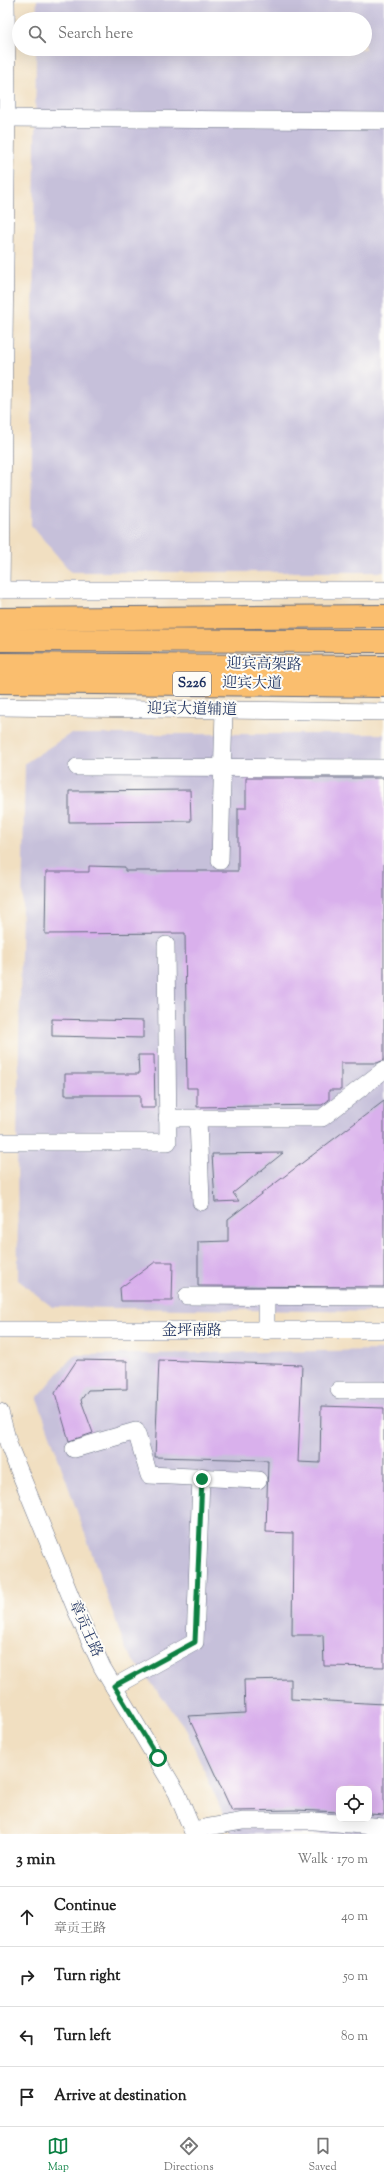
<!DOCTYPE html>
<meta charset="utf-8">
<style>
:root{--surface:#fff;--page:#f2f2f2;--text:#222;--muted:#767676;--line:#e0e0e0;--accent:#0b8043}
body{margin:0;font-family:"Sorts Mill Goudy","Noto Serif SC",serif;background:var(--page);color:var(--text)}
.controls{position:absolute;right:12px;bottom:12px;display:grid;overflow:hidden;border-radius:8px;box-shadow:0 4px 16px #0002}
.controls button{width:36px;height:36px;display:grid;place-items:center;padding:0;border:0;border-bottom:1px solid var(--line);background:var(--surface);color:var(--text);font:20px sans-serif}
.stop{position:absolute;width:12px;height:12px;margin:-9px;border:3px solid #0b8043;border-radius:50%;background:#fff}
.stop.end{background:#0b8043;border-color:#fff;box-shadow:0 1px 4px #0008}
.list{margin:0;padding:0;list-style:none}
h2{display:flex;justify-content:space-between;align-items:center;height:52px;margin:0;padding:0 16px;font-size:17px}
h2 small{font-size:13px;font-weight:400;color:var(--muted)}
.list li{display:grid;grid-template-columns:26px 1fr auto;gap:12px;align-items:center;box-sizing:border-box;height:60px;padding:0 16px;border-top:1px solid var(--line)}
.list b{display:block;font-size:15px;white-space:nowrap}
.list p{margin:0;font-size:13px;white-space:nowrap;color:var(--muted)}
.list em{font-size:13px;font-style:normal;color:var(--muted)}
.icon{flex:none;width:22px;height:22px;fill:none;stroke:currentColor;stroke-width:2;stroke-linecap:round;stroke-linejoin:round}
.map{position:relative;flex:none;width:384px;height:1834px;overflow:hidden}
.search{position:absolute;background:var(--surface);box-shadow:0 4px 16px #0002;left:12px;right:12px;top:12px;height:44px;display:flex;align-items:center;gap:10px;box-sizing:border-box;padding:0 14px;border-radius:22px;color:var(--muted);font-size:15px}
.sheet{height:292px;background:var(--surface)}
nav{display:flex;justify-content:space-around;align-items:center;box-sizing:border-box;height:56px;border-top:1px solid var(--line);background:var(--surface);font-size:11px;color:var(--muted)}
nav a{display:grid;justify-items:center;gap:2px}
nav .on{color:var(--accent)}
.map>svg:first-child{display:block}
.industrial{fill:#c6c0da;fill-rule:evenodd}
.building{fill:#d9b0ec}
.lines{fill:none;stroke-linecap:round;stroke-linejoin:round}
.minor-casing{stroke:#666d81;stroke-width:18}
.major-casing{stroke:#666d81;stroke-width:24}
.highway-casing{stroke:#666d81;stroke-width:24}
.minor{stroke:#fff;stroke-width:17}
.major{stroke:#fabe6e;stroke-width:22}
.highway{stroke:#fabe6e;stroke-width:22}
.route{stroke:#0b8043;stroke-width:5}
.labels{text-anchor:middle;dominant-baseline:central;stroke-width:4;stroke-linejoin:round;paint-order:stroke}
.shield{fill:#fdfcf7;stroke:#5f6c8c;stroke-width:1}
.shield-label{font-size:14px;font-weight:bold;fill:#1b2f5e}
.street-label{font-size:15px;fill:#1b2f5e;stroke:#fdfcf7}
</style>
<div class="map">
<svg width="384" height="1834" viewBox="0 0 384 1834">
<rect width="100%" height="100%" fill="#fdfcf7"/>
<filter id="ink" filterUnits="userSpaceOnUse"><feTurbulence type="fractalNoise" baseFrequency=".025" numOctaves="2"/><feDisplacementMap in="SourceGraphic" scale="8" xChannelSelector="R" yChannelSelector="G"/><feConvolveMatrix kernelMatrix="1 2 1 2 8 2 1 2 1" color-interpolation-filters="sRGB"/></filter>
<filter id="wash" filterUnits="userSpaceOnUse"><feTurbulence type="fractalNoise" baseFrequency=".012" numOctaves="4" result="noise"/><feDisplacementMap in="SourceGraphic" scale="16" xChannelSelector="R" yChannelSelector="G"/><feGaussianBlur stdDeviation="0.9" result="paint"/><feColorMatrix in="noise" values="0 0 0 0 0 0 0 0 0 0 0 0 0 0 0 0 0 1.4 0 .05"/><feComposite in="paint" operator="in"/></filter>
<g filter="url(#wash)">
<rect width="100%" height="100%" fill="#f1dfc1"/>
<g class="industrial">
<path d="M37 0H384V572H71L31 525 36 49H365V19H36Z"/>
<path d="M70 734H384V1312L52 1307 18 1280 17 1143 25 763Z"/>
<path d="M384 1350V1834H232L186 1729 126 1650 37 1398 74 1355ZM339 1789H369V1819H339Z"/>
</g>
<g id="blocks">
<g class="building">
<path d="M246 778H384V1060L377 1063H341V1090H329V1100L322 1105 197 1107V1088H187L185 933 45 934 46 872H89V866L125 867V871H238V808H246Z"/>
<path d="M190 790 191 821 69 822V791Z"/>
<path d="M52 1019 143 1021V1038L52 1036Z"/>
<path d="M138 1055H154L155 1108H140V1095H65V1074H139Z"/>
<path d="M384 1101V1287L198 1286V1242L228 1241V1219Z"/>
<path d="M283 1153 233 1193 239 1201 215 1202 212 1154Z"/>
<path d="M155 1262H173L172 1301H121L120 1288Z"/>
<path d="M77 1360 127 1361V1389L88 1390 81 1400 93 1433 69 1441 55 1393Z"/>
<path d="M159 1360 302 1365 298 1462 320 1463 321 1406 384 1408V1667L324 1666 323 1635H292L293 1533 266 1532 268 1460 155 1457Z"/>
<path d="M291 1679V1699L384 1704V1815L369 1814V1789H339V1812L296 1810 232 1811 188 1716 245 1713 244 1680Z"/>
</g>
</g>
</g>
<g filter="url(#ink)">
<use href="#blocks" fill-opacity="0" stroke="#666d81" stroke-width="1"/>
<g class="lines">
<g class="minor-casing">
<g id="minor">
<path d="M6 118 384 121"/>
<path d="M0 590H384"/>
<path d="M1 590 7 98 6 0"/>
<path d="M0 707 384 712"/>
<path d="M77 767 384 768"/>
<path d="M220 861 224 710"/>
<path d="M167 1118H322L384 1070"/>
<path d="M198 1118 201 1202"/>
<path d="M0 1142H168L166 945"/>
<path d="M187 1296 384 1297"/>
<path d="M266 1297V1331"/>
<path d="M0 1330H384"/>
<path d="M339 1390H384"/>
<path d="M0 1412 9 1446 77 1612 102 1667 177 1793 194 1834"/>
<path d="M74 1449 136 1431 149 1475 258 1480"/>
<path d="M114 1687 195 1642 201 1479"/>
<path d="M192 1830 243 1821H314L384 1827"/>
</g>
</g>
<g class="major-casing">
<g id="major">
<path d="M0 619 384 616"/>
<path d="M0 682 384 686"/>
</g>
</g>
<g class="highway-casing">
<g id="highway">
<path d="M0 640 384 641"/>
<path d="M0 664 384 667"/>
</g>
</g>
<use href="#minor" class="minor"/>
<use href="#major" class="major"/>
<use href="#highway" class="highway"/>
</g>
</g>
<g class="lines" filter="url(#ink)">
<path class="route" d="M158 1758 114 1686 195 1642 202 1479"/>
</g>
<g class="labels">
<rect class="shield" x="173" y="672" width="38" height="24" rx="3"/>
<g class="shield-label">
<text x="192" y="684">S226</text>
</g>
<g class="street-label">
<text transform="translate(264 665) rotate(1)">迎宾高架路</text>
<text transform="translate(252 684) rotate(1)">迎宾大道</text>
<text transform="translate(192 710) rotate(1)">迎宾大道辅道</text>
<text x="192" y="1331">金坪南路</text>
<text transform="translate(85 1629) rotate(66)">章贡王路</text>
</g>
</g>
</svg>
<div class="controls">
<button><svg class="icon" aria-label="locate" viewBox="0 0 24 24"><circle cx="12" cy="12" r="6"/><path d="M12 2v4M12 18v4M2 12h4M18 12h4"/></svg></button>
</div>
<div class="stop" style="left:158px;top:1758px"></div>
<div class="stop end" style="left:202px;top:1479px"></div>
<div class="search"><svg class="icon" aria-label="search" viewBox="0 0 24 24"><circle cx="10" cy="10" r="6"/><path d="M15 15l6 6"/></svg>Search here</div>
</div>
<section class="sheet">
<h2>3 min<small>Walk · 170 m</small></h2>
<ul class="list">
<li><svg class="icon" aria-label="ahead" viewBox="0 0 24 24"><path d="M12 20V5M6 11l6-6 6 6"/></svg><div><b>Continue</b><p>章贡王路</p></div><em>40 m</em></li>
<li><svg class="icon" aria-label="right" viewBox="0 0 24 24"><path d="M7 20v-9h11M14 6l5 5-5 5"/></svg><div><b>Turn right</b></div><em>50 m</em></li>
<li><svg class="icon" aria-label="left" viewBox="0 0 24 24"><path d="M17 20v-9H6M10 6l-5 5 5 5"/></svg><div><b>Turn left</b></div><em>80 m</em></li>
<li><svg class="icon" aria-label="arrive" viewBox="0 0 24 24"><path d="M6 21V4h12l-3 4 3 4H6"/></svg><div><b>Arrive at destination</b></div></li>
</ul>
</section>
<nav>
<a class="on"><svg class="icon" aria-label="map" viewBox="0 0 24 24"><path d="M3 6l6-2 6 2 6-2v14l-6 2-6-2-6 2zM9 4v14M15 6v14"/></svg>Map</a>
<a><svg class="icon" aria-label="directions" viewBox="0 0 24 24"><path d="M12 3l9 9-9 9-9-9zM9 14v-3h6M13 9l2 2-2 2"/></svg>Directions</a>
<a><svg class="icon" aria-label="saved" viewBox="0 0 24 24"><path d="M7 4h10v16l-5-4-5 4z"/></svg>Saved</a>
</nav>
